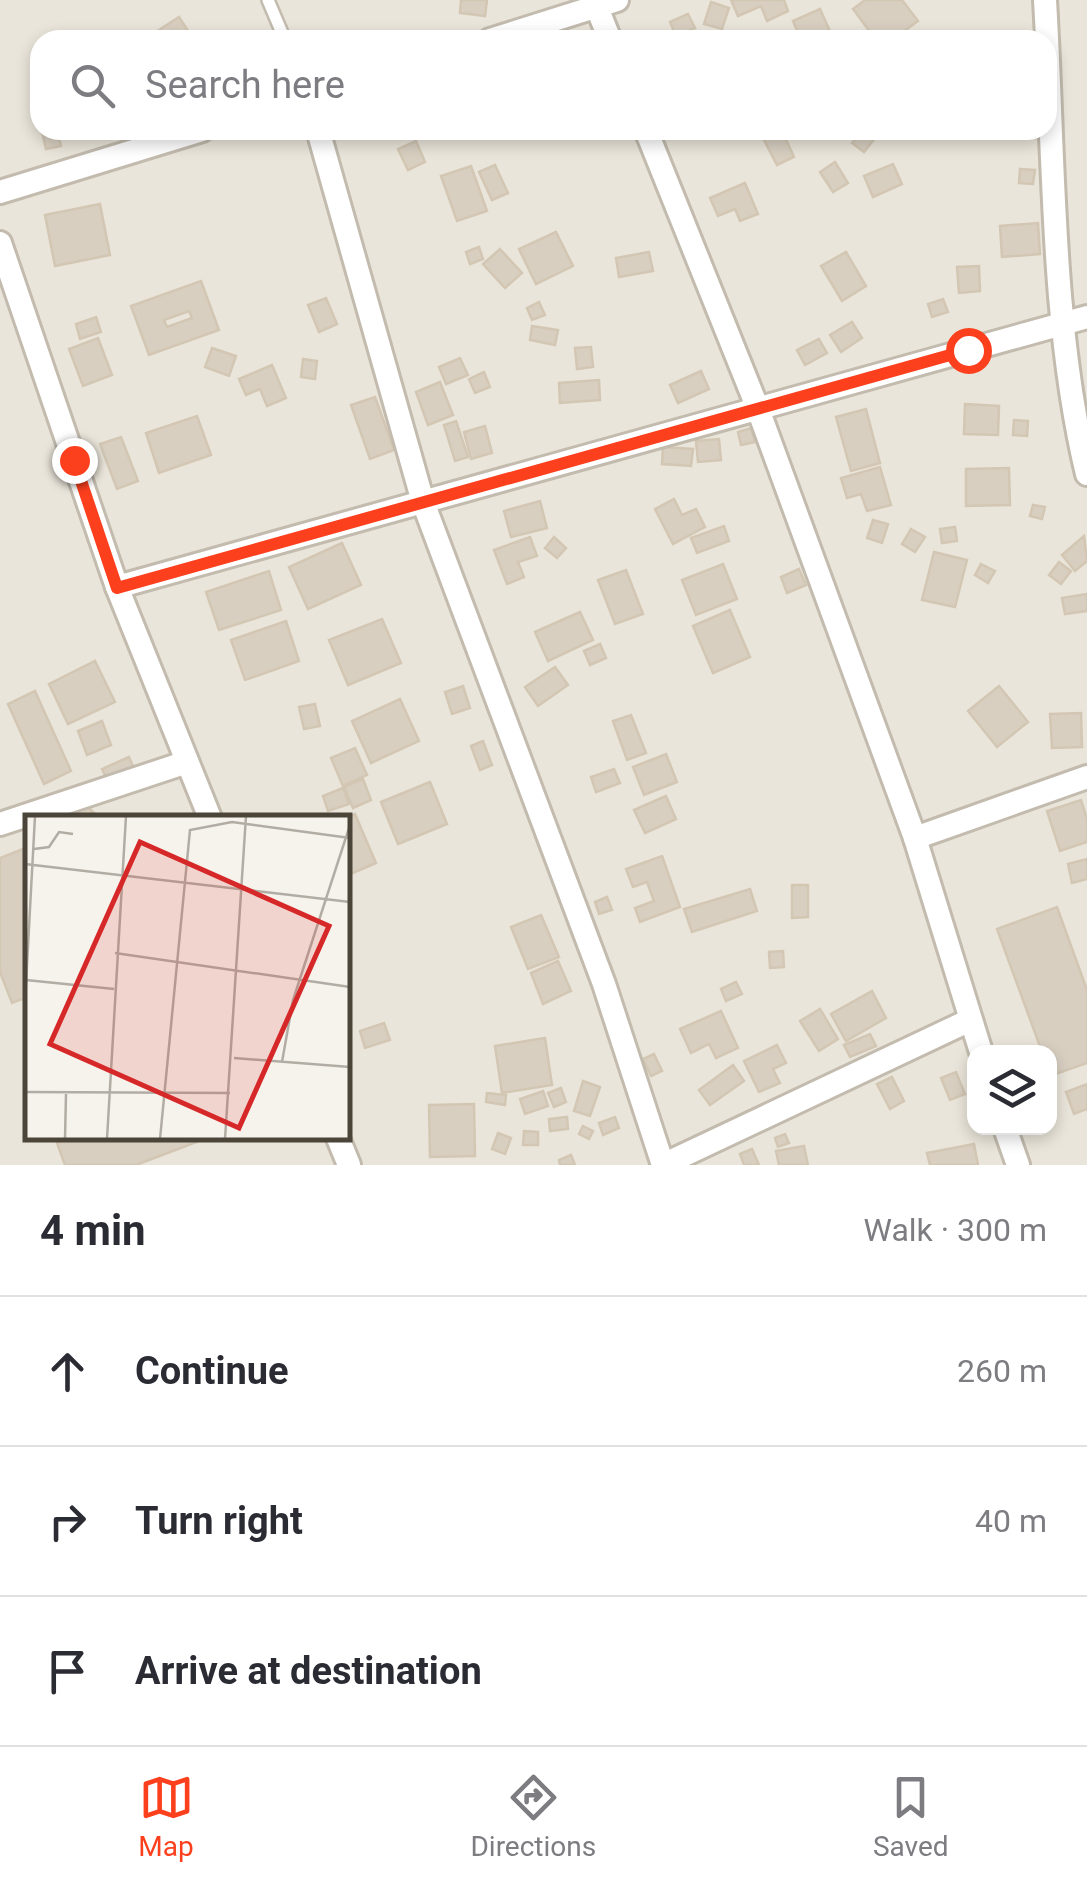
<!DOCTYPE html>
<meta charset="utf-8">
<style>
:root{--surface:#fff;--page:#f2f2f3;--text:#2b2b33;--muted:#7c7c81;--line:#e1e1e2;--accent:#fc3f1d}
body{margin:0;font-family:Roboto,sans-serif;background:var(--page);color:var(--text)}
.controls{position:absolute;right:30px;bottom:30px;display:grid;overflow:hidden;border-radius:20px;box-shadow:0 5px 15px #0003}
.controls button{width:90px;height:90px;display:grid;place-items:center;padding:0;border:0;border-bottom:2px solid var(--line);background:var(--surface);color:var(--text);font:50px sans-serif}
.stop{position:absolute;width:30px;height:30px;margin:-22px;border:8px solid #fc3f1d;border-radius:50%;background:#fff}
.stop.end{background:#fc3f1d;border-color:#fff;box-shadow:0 2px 10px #0008}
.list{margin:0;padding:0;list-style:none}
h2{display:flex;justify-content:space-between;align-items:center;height:130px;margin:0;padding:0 40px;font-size:42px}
h2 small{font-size:32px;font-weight:400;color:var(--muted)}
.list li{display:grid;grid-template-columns:65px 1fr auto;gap:30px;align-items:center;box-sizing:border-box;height:150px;padding:0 40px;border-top:2px solid var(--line)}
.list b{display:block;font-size:38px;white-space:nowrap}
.list em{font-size:32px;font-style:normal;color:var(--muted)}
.icon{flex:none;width:55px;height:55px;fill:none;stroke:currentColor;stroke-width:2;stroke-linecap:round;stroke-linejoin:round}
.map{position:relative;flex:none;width:1087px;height:1165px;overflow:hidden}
.search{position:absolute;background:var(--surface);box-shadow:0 5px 15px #0003;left:30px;right:30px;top:30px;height:110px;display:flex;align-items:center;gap:25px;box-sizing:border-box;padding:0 35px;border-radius:30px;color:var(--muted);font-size:38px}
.sheet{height:580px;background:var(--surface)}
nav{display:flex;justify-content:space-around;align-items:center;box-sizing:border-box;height:140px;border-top:2px solid var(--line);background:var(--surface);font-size:28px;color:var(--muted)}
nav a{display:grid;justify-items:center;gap:5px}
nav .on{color:var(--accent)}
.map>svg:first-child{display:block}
.residential{fill:#eae5da;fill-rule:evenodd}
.building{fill:#d8cfc1;stroke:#d3c7b4;stroke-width:2.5;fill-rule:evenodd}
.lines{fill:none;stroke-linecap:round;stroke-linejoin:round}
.service-casing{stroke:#c2bbae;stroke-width:16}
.minor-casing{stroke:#c2bbae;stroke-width:28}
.service{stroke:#fff;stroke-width:11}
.minor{stroke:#fff;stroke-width:22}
.route{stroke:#fc3f1d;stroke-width:12}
.inset-road{fill:none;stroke:#b2ada4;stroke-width:2.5}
.view{fill:#d62828;fill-opacity:0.15;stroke:#d62828;stroke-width:5}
.inset-edge{fill:none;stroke:#4b4439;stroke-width:5}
</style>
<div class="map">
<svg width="1087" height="1165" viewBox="0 0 1087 1165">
<rect width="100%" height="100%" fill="#f6f3ec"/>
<path class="residential" d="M0 0H1087V1165H0ZM40 40H1047V130H40ZM28 818H348V1138H28ZM974 1052H1050V1128H974Z"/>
<g class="building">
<path d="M461 0H487L485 16 460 13Z"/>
<path d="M731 0H784L788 11 767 21 761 6 738 16Z"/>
<path d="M865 0H902L918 21 892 40H876L853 9Z"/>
<path d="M711 2 729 8 722 29 704 24Z"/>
<path d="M820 9 834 40H789L799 35 793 21Z"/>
<path d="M688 14 695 28 676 36 670 22Z"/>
<path d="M179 17 194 40H156L153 34Z"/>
<path d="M57 130 61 146 46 149 42 132Z"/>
<path d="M863 130 875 138 864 152 852 143Z"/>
<path d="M782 131 794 157 777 165 764 140Z"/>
<path d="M416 141 425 162 408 170 398 149Z"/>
<path d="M835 162 848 183 833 192 820 172Z"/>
<path d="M893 164 902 184 873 197 864 176Z"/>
<path d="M495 165 508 193 492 200 479 172Z"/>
<path d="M471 166 487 211 457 221 441 176Z"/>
<path d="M1020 169 1035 170 1033 184 1019 183Z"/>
<path d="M745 183 758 214 740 221 735 209 718 216 710 198Z"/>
<path d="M100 204 110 255 55 266 45 215Z"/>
<path d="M1038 223 1040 254 1002 257 1000 226Z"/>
<path d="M556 232 573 266 536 284 519 249Z"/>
<path d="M479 247 483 259 470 264 466 252Z"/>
<path d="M500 249 522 273 505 288 483 264Z"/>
<path d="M649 252 653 271 619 277 616 258Z"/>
<path d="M846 252 866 286 842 301 821 266Z"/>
<path d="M979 266 980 291 959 293 957 267Z"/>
<path d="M201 281 219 330 149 355 131 306ZM189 311 192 318 167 327 164 320Z"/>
<path d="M326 298 337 324 319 332 308 305Z"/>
<path d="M943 299 948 312 932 317 928 304Z"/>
<path d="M539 302 545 315 532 320 527 308Z"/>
<path d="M96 317 101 332 80 339 76 324Z"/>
<path d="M852 322 862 338 841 352 830 335Z"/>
<path d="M532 326 558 330 555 345 530 340Z"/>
<path d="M98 338 112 375 83 386 69 349Z"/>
<path d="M819 339 827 353 805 365 797 350Z"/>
<path d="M591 347 593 367 577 369 575 348Z"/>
<path d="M212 348 236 356 229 376 205 367Z"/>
<path d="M460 358 468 375 446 384 439 367Z"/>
<path d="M303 359 317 361 315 379 301 377Z"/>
<path d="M272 365 286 398 267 406 260 389 246 395 239 379Z"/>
<path d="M701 371 709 389 678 403 670 385Z"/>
<path d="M484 372 490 387 475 393 469 379Z"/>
<path d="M599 380 600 400 560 403 559 383Z"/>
<path d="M440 382 453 415 428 425 416 392Z"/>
<path d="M375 397 394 450 370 459 351 405Z"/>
<path d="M965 404 999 406 998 435 964 434Z"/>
<path d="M866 409 880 463 851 471 836 417Z"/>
<path d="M197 416 211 455 159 473 146 433Z"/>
<path d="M1014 420 1028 421 1027 436 1013 435Z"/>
<path d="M456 421 468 457 455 461 444 425Z"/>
<path d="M485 426 492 453 471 459 464 432Z"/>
<path d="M751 428 755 442 741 445 738 432Z"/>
<path d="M121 437 138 481 117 489 100 444Z"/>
<path d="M719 439 721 460 698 462 696 441Z"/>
<path d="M663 447 693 449 691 466 662 464Z"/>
<path d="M880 467 891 505 867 511 861 494 847 498 841 478Z"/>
<path d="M1009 468 1010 505 966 506V469Z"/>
<path d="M674 499 682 515 696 509 705 527 673 544 655 509Z"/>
<path d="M540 501 547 528 511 537 504 511Z"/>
<path d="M1033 505 1045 507 1042 519 1030 516Z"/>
<path d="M873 520 888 524 882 543 867 538Z"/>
<path d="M724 526 729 541 697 553 691 538Z"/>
<path d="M955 527 957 541 942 543 940 529Z"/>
<path d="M911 529 925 537 915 552 902 544Z"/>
<path d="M1084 536 1087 561 1075 571 1062 555Z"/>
<path d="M530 537 537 556 518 562 524 577 507 584 494 550Z"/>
<path d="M554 537 566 548 557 558 545 548Z"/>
<path d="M342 543 361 585 308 609 289 567Z"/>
<path d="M934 552 967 560 955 607 922 600Z"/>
<path d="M1059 562 1071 571 1061 584 1049 575Z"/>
<path d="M723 564 737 599 696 615 682 580Z"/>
<path d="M981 564 995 571 988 583 975 575Z"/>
<path d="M799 569 806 585 787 593 781 577Z"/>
<path d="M626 570 643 614 615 624 598 580Z"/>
<path d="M269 571 281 610 219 630 206 592Z"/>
<path d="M1087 594V611L1065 614 1062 598Z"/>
<path d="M730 610 750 657 713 673 693 626Z"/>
<path d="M580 612 593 640 548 661 535 632Z"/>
<path d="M382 619 401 663 348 685 329 640Z"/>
<path d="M286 621 299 661 245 680 231 640Z"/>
<path d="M600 644 606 658 590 665 584 651Z"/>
<path d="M95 661 115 702 68 724 49 684Z"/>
<path d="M555 667 568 685 538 706 525 687Z"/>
<path d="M463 686 470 708 452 714 445 692Z"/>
<path d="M999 686 1028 722 997 747 968 711Z"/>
<path d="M35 691 71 771 44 784 8 704Z"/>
<path d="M400 699 419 741 371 763 352 721Z"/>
<path d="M315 704 320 726 304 729 299 707Z"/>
<path d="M1081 713 1082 747 1052 748 1050 714Z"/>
<path d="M631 715 646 753 627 760 613 721Z"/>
<path d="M102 721 111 745 87 755 78 731Z"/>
<path d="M483 741 492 765 480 770 471 746Z"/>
<path d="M355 748 367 775 343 786 331 758Z"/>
<path d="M666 754 677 782 644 795 633 767Z"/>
<path d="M129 757 135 771 109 783 102 769Z"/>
<path d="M614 769 620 783 596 792 591 777Z"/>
<path d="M363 779 371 800 353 808 344 787Z"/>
<path d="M430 782 447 824 398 844 381 802Z"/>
<path d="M343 788 349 804 328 811 323 796Z"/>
<path d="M666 796 676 819 645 833 634 810Z"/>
<path d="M79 798 99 818H60Z"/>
<path d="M1081 800 1087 819V842L1060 851 1047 811Z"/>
<path d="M355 814 376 863 348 875V818Z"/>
<path d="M28 847V997L12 1003 0 972V858Z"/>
<path d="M662 856 680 907 640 922 635 908 654 901 647 882 633 887 626 869Z"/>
<path d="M1087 859V879L1072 883 1068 864Z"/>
<path d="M792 885H808V917L792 918Z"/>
<path d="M750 889 757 911 692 932 684 909Z"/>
<path d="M607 897 612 910 599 914 595 902Z"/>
<path d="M1057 907 1087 990V1063L1050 1076V1052H1042L997 929Z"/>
<path d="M541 915 559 957 528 969 511 927Z"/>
<path d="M783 951 784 967 770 968 769 952Z"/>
<path d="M558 961 571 991 543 1004 531 973Z"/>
<path d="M736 982 742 994 726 1001 721 989Z"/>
<path d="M872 991 886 1018 846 1041 831 1014Z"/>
<path d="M820 1009 838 1039 819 1051 800 1021Z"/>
<path d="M721 1011 738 1048 716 1058 709 1044 691 1053 680 1029Z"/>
<path d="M384 1023 390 1040 365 1048 360 1031Z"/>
<path d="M870 1034 876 1046 850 1057 844 1045Z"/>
<path d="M545 1038 552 1085 502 1093 495 1046Z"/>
<path d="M777 1045 786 1063 773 1069 780 1083 759 1092 744 1061Z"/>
<path d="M654 1054 662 1071 651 1076 643 1059Z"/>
<path d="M733 1065 744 1081 710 1105 699 1090Z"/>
<path d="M956 1072 965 1094 950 1100 941 1078Z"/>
<path d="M892 1077 904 1101 890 1109 877 1084Z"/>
<path d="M583 1081 600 1087 590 1116 574 1111Z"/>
<path d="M1087 1084V1109L1074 1114 1066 1092Z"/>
<path d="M561 1088 566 1102 554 1107 548 1093Z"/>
<path d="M543 1091 548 1106 525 1114 520 1099Z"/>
<path d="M487 1093 506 1095 505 1105 486 1102Z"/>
<path d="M474 1104 475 1156 430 1157 429 1105Z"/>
<path d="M567 1117 568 1129 550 1131 549 1119Z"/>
<path d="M615 1117 619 1128 603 1135 599 1123Z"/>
<path d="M583 1126 593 1131 589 1139 579 1134Z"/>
<path d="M524 1131 538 1132V1145H523Z"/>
<path d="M498 1133 511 1138 505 1154 492 1149Z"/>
<path d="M785 1134 789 1143 778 1147 775 1138Z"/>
<path d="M70 1138H207L136 1165H65L57 1143Z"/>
<path d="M974 1144 978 1165H930L927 1153Z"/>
<path d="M804 1146 808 1165H779L776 1151Z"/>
<path d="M752 1149 759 1165H744L740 1154Z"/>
<path d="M571 1155 575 1165H560L559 1160Z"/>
</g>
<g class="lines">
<g class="service-casing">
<path id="service" d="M268 0 285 40"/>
</g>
<g class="minor-casing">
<g id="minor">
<path d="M594 0 610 40"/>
<path d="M1045 0C1054 153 1051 325 1087 474"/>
<path d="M490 40 617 0"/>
<path d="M318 130 423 502 604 984 663 1165"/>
<path d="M646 130 758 409 915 838 981 1052"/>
<path d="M0 192 202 130"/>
<path d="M0 243 117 587 210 818"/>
<path d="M117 587 1087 317"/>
<path d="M0 824 187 762"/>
<path d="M915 838 1087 777"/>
<path d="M1005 1128 1018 1165"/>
<path d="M338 1138 349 1165"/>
<path d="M663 1165 970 1020"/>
</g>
</g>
<use href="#service" class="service"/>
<use href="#minor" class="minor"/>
</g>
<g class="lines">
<path class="route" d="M74 460 117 588 968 350"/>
</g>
<g transform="translate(25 815)">
<rect width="325" height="325" fill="#f6f3ec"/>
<path class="inset-road" d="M9 34 24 32 34 17 48 19M0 49 325 87M90 138 325 172M1 165 89 174M0 187 10 1M209 243 325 252M257 247 268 185 325 10M0 277 205 278M40 324 41 279M82 324 101 1M135 324 165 15 207 7 325 23M200 324 221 1"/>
<path class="view" d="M115 27 304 111 214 313 25 229Z"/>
<rect width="325" height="325" class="inset-edge"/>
</g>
</svg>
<div class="controls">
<button><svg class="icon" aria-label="layers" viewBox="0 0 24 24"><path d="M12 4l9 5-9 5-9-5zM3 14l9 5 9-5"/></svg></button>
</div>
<div class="stop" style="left:968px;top:350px"></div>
<div class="stop end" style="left:74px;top:460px"></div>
<div class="search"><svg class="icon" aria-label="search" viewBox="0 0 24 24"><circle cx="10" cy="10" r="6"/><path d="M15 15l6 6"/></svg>Search here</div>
</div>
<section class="sheet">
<h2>4 min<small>Walk · 300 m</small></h2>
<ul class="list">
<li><svg class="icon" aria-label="ahead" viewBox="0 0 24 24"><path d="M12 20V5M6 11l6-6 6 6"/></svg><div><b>Continue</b></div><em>260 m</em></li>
<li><svg class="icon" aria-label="right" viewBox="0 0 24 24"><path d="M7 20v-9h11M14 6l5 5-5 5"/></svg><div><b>Turn right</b></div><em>40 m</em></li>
<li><svg class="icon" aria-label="arrive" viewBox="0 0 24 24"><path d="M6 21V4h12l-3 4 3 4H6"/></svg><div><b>Arrive at destination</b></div></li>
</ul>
</section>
<nav>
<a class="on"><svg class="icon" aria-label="map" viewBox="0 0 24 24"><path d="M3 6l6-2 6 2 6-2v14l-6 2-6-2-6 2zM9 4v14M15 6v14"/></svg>Map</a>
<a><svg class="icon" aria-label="directions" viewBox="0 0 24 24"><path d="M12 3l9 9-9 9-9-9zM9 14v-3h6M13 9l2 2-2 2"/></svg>Directions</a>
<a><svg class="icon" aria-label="saved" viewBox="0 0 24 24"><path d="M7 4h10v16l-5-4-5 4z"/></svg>Saved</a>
</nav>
